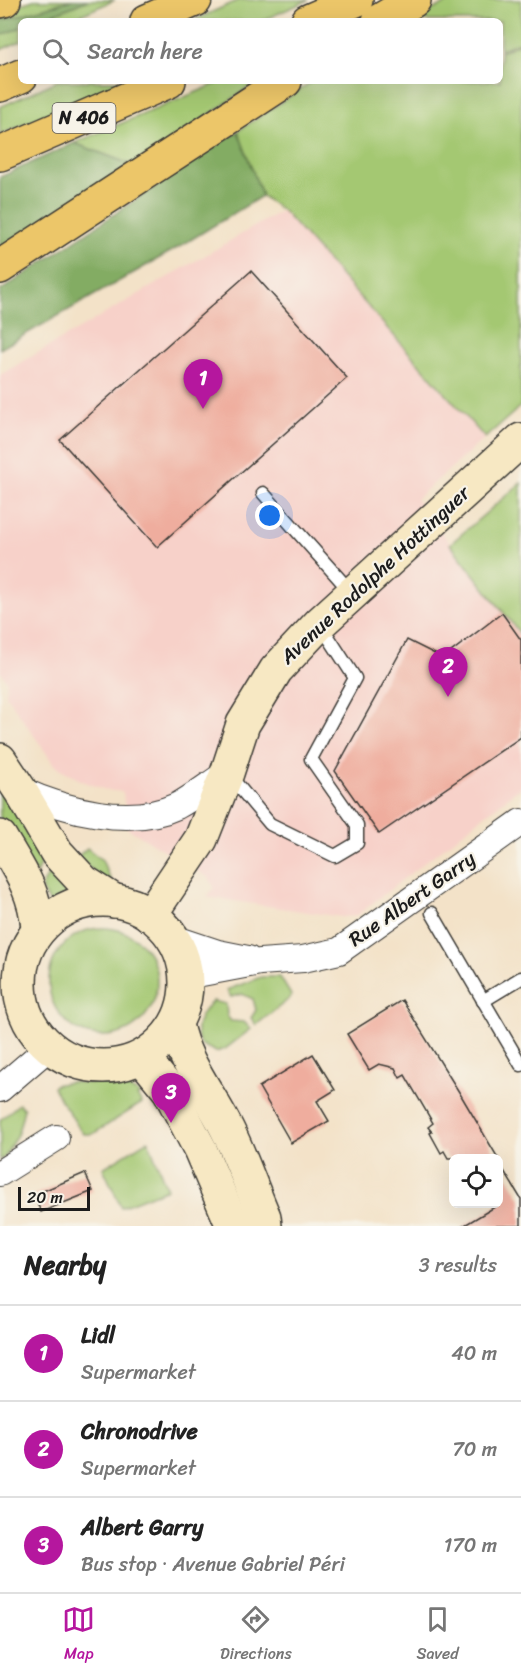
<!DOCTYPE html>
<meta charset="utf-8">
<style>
:root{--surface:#fff;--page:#f6f6f6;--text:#222;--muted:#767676;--line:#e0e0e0;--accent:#b5179e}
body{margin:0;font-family:Sriracha,sans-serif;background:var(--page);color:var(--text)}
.controls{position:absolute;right:18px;bottom:18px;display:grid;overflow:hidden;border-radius:9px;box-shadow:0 6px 24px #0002}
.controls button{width:54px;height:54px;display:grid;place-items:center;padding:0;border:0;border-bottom:2px solid var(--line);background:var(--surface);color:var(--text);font:30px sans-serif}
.scale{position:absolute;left:18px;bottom:15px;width:72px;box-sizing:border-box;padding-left:6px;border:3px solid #1c1c1c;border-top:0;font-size:16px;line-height:21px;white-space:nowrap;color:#1c1c1c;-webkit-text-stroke:4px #f7f3e8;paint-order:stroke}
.you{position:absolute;left:270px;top:516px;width:21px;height:21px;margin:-15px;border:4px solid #fff;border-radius:50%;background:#1a73e8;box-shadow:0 0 0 9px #1a73e833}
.badge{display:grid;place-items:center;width:39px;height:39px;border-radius:50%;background:var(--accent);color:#fff;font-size:20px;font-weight:700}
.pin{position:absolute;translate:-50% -50px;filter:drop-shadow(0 2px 3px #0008)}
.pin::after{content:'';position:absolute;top:32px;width:21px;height:18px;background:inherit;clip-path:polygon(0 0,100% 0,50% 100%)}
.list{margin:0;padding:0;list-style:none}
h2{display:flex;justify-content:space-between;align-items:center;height:78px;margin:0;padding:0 24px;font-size:26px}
h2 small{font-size:20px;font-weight:400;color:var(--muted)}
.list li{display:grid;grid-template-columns:39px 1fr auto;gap:18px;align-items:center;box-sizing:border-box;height:96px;padding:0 24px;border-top:2px solid var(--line)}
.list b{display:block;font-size:22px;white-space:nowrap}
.list p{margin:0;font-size:20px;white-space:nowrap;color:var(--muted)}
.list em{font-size:20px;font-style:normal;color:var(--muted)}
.icon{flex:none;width:33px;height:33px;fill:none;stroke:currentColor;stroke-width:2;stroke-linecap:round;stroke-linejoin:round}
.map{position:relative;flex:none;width:521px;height:1226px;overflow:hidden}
.search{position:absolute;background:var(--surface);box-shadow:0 6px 24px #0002;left:18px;right:18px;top:18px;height:66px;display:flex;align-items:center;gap:15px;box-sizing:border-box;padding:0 21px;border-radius:9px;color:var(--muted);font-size:22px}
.sheet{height:366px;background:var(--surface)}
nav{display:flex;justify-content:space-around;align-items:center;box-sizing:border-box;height:84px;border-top:2px solid var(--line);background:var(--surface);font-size:16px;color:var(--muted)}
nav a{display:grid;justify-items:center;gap:3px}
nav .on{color:var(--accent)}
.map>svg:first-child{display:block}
.built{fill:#f7d1c9}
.green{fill:#a4c872;stroke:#607247;stroke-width:1.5}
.forest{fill:#83ac64;stroke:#506440;stroke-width:1.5}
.building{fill:#efad9e}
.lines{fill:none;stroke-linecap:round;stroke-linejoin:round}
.lane-casing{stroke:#3c3a36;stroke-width:15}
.street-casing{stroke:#3c3a36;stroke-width:28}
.secondary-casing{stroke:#3c3a36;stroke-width:36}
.highway-casing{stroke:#3c3a36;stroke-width:36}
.lane{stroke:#fff;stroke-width:12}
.street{stroke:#fff;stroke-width:26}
.secondary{stroke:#f7e8c3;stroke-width:33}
.highway{stroke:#ecc669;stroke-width:33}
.labels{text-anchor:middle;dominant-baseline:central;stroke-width:4.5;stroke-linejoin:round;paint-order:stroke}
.shield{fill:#f7f3e8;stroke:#5e5c59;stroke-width:1.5}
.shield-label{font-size:18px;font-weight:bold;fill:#1c1c1c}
.street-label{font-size:20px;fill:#1c1c1c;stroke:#f7f3e8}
</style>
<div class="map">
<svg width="521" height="1226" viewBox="0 0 521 1226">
<rect width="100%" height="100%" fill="#f7f3e8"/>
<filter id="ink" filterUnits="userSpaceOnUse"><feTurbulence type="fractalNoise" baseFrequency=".0167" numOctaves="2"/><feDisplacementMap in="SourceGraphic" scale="12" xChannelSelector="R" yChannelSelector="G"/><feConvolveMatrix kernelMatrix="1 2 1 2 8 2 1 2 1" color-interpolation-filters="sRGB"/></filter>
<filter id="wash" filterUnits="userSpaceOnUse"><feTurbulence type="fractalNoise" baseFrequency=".008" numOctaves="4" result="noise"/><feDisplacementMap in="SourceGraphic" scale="24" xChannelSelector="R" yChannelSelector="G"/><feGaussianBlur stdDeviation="1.35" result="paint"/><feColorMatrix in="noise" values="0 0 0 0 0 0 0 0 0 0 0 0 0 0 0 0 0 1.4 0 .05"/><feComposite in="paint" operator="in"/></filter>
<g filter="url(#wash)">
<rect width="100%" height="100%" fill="#f3e2c8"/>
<path class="built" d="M283 210 485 438 416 499 521 635V787L356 916 342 917 207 897 214 887 209 878 127 828 123 792 106 790 82 781 55 766 6 695 7 681 0 671V375Z"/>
<g class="green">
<path d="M34 0H72L0 21V10Z"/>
<path d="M88 0H115L67 21H36Z"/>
<path d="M239 0H309L261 21H192Z"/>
<path d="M454 0H521V41L500 50V21H408Z"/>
<path d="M21 27V41L0 50V36Z"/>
<path d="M521 43V406L485 438 283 211 262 196 238 131 313 81H500V52Z"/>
<path d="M57 81H124L0 135V107Z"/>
<path d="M223 81H258L135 166 74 143Z"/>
<path d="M521 483V635L450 544Z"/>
<path d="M0 786 45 854 36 874 0 817Z"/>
<path d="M87 848 102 860 113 885 76 858Z"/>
<path d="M53 865 69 888V893L50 903 41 888Z"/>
<circle cx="103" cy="982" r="54"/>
<path d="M261 977H280L291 995 289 999 256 1025 251 1018 256 1010 253 999 242 994 231 997 227 990Z"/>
<path d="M213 1001 226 1004 227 1016 231 1021 244 1022 251 1029 225 1049 216 1052 200 1044C192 1027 200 1013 213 1001Z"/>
<path d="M70 1082 118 1084 141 1094 137 1096 142 1103 93 1134H83L53 1088 54 1085Z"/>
<path d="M19 1104 24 1109 18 1133 4 1158 0 1160V1120Z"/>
<path d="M148 1140 167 1189 121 1207 103 1168Z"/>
</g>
<g class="forest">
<path d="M72 0H88L36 21H21V27L0 36V21Z"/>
<path d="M238 131 262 196 179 247 0 349V291Z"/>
<path d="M74 143 135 166 0 252V177Z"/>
</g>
<g id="blocks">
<g class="building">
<path d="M251 271 347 378 157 547 60 440Z"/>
<path d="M502 613 521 640V737L379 834 335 771 407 640 443 658Z"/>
<path d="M402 1000 459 1092 498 1158H448L444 1151 441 1153 430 1133 432 1132 428 1127 433 1123 405 1075 400 1078 395 1068 379 1064 369 1070 347 1034Z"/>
<path d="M313 1054 335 1090 317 1101 329 1121 291 1143 259 1087Z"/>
<path d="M498 1161 521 1199V1226H463L498 1205Z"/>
<path d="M85 1173 93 1191 41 1212 34 1195Z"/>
</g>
</g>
</g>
<g filter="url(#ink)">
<use href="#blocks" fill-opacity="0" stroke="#3c3a36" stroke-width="1.5"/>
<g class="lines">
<g class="lane-casing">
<g id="lane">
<path d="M263 493 351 592"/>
<path d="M230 776 270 824 335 856 357 843V825L311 759 355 678 320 624"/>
<path d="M432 913 521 1065"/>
<path d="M483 1001 521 978"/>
</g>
</g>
<g class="street-casing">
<g id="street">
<path d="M20 790C64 810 130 828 177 806 194 797 211 783 227 773"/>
<path d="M173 938 218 953 248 959"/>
<path d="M186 976 260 962 303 959 339 951 521 822"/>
<path d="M0 1089 49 1047"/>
<path d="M0 1173 56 1138"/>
</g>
</g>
<g class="secondary-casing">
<g id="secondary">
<path d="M0 760 20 790 57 853 84 882 114 901"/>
<path d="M0 837C18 868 35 890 38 928"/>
<circle cx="103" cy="983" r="83"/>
<path d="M150 915 201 839 227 773 243 724 276 670 320 623 521 440"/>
<path d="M176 1024C183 1062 209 1093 226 1127 241 1156 251 1187 264 1217L265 1226"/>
<path d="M142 1057 169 1090 200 1149 233 1226"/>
</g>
</g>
<g class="highway-casing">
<g id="highway">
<path d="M0 1 4 0"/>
<path d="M147 21 195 0"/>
<path d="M308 21 356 0"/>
<path d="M379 21 414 0"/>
<path d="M0 85 21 76"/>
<path d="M0 154 169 81"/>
<path d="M0 267 285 81"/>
</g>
</g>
<use href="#lane" class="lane"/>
<use href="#street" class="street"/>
<use href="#secondary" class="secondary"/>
<use href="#highway" class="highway"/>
</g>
</g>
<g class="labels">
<rect class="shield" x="52.5" y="103" width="63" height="30" rx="4.5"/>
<g class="shield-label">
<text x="84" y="118">N 406</text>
</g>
<g class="street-label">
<text transform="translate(375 575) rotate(-43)">Avenue Rodolphe Hottinguer</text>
<text transform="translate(412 899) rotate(-35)">Rue Albert Garry</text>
</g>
</g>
</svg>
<div class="controls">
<button><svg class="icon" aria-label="locate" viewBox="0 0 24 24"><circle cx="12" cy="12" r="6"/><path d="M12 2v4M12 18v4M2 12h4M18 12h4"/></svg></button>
</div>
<div class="scale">20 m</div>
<div class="you"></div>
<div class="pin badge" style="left:203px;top:409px">1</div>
<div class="pin badge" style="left:448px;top:697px">2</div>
<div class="pin badge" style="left:171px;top:1123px">3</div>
<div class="search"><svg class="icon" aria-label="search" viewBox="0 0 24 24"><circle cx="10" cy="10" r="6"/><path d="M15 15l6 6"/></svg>Search here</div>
</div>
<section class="sheet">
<h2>Nearby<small>3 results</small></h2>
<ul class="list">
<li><span class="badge">1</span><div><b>Lidl</b><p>Supermarket</p></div><em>40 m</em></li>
<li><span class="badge">2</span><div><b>Chronodrive</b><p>Supermarket</p></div><em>70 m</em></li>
<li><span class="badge">3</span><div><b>Albert Garry</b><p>Bus stop · Avenue Gabriel Péri</p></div><em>170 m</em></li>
</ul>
</section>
<nav>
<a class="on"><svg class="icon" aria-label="map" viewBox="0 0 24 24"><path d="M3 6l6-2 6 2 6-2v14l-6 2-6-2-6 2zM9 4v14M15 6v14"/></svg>Map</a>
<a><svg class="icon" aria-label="directions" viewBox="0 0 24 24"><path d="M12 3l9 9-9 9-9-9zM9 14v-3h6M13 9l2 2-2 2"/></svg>Directions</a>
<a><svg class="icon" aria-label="saved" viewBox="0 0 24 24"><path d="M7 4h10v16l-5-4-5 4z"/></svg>Saved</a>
</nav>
